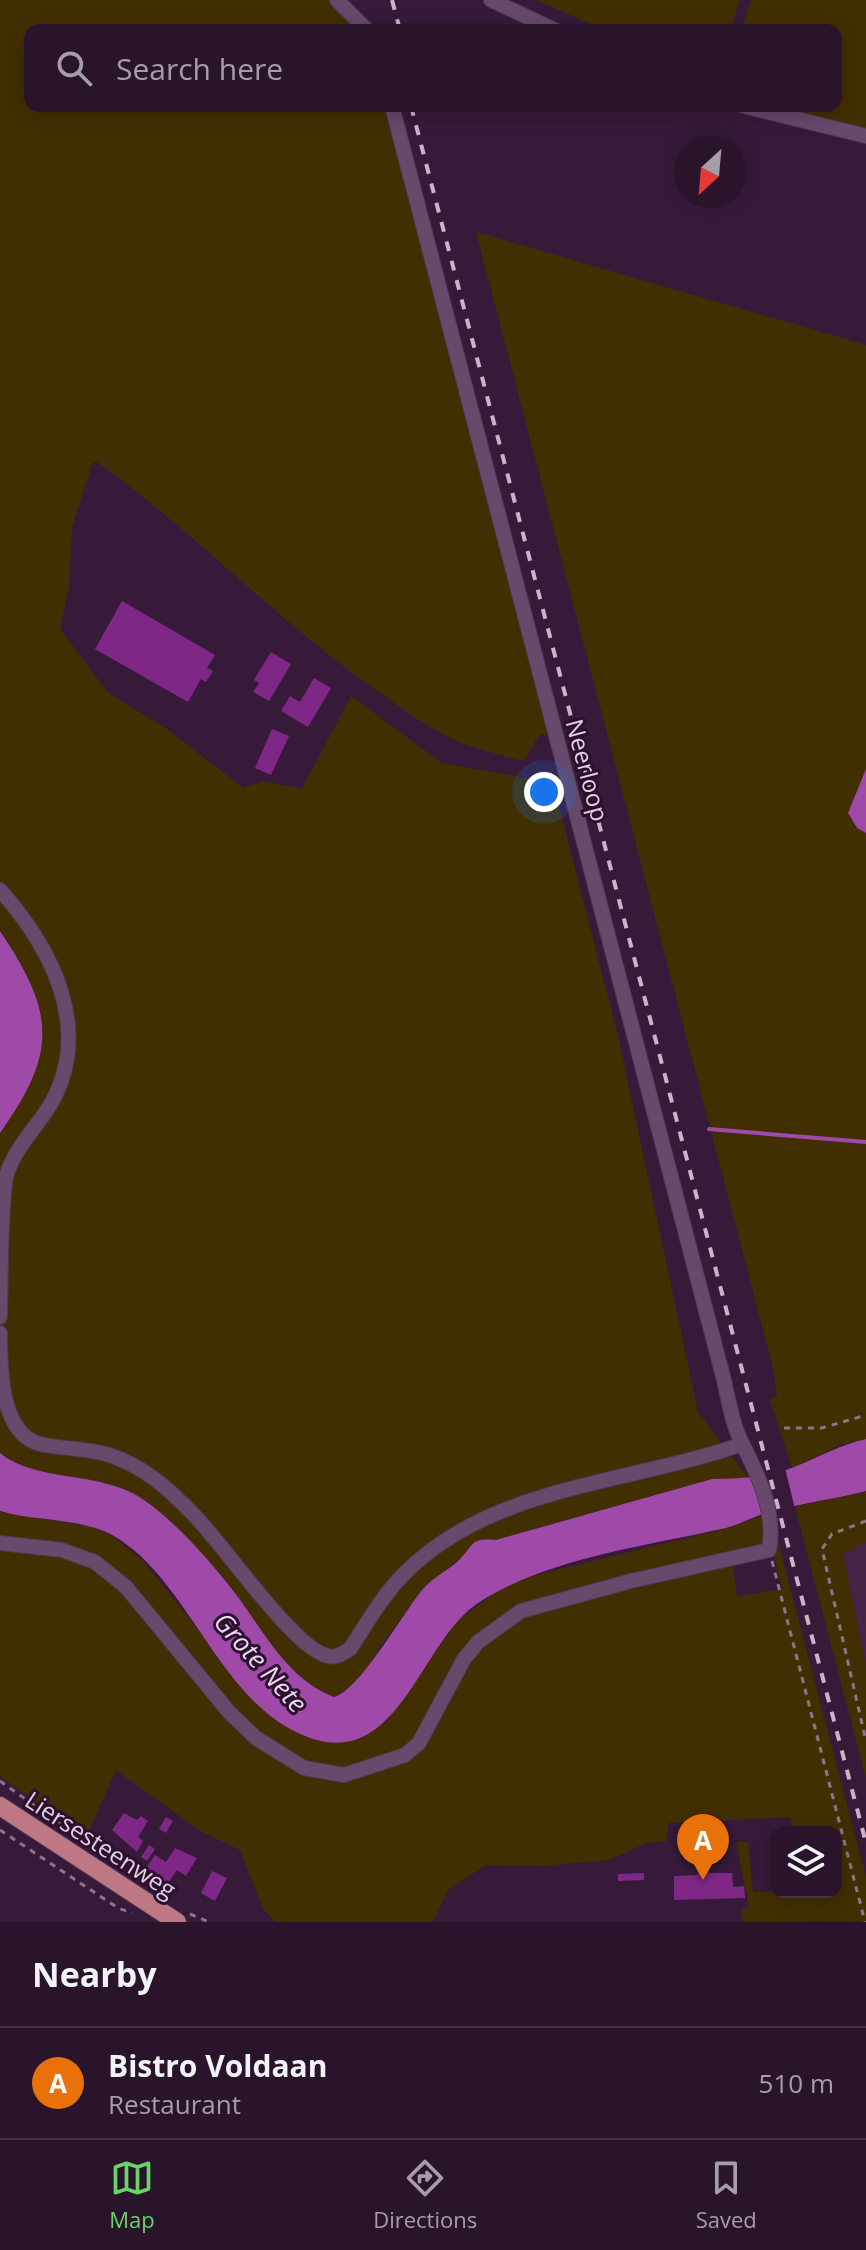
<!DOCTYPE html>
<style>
:root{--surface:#29142c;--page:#311d34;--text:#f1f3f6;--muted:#a59ea9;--line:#453348;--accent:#66d466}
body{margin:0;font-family:"Open Sans",sans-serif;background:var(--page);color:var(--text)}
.controls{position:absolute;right:24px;bottom:24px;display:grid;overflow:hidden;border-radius:16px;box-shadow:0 4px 20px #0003}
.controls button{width:72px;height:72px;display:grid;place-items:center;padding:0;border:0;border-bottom:2px solid var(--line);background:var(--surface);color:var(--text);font:40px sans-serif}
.compass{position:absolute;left:674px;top:136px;width:72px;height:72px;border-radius:50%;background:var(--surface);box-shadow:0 4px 20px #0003;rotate:206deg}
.you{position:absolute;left:544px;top:792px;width:28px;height:28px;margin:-20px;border:6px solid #fff;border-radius:50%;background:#1a73e8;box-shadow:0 0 0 12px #1a73e833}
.badge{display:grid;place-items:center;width:52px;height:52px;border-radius:50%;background:var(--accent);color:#fff;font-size:26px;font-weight:700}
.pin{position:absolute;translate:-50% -66px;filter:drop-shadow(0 2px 4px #0008)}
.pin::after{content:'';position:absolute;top:42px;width:28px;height:24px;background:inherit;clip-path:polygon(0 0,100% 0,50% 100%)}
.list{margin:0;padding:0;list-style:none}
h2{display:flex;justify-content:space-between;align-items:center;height:104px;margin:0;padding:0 32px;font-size:34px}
h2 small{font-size:26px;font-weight:400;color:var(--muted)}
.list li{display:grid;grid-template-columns:52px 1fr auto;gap:24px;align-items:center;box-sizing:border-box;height:112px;padding:0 32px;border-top:2px solid var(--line)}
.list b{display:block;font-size:30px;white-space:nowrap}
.list p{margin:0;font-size:26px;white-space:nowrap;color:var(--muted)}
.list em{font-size:26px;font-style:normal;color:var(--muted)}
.icon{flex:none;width:44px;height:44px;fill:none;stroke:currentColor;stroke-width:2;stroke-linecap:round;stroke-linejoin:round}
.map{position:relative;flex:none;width:866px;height:1922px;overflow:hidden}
.search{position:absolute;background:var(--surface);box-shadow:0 4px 20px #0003;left:24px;right:24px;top:24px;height:88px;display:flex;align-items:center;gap:20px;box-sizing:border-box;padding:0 28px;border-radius:16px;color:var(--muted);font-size:30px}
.sheet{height:216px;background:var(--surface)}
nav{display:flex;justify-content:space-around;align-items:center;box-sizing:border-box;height:112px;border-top:2px solid var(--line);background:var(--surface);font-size:22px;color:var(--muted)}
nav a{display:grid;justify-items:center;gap:4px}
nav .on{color:var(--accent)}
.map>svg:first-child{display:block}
.built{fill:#452448}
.green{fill:#422f01}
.water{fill:#9f49a9}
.pier{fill:#371a3a}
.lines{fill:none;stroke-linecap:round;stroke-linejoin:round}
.stream{stroke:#9f49a9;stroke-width:4}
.building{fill:#7e2787}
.minor-casing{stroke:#503853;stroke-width:16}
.major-casing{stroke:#503853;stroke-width:20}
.path{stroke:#8c748e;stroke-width:3;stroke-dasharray:6 6;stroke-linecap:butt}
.minor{stroke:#68496c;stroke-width:14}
.major{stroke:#be7883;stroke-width:18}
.rail{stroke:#c9b4ca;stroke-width:4;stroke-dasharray:10 10;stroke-linecap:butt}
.labels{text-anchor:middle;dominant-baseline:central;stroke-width:6;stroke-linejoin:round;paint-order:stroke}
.street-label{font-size:24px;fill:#e3d0e4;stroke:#2c112f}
.water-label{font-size:26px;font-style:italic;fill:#efd9f1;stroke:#2c112f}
</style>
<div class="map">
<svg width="866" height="1922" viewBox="0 0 866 1922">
<rect width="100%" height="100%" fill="#371a3a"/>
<path class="built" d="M866 1542V1666L843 1554Z"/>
<g class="green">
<path d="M0 0H330L359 30H30V106H388L551 733 539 735 524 761C504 756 484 751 465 744 434 733 403 709 376 690 277 621 195 532 97 462H93L72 527 69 587 60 629 108 693 167 729 243 788 263 781 302 789 351 696 442 763 553 783 618 1036 698 1412 749 1479H712L496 1540 483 1539 424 1588 382 1644 361 1680 334 1697C288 1679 266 1635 238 1597 213 1564 178 1524 144 1500 101 1470 37 1483 0 1453V1133C55 1047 58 1017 0 931Z"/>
<path d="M536 0H740L730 30H604Z"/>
<path d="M751 0H866V130L769 106H836V30H741Z"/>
<path d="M476 232 866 345V769L848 813 857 828 866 833V1439L841 1445 792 1468 770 1400 777 1396 773 1368Z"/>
<path d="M866 1491V1542L843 1554 866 1666V1778L795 1507Z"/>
<path d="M0 1512 90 1526 112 1536 143 1561 264 1711 296 1732 350 1741 386 1721 459 1619 498 1591 528 1577 731 1527 765 1514V1542L731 1552 737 1597 782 1589 774 1556 771 1515 866 1877V1921L743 1922 741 1909 749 1908 736 1842H748L753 1892H836V1832H794L790 1817 668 1823 667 1841 647 1843 609 1860 542 1866 486 1865 448 1890 433 1922H275L263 1909 240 1850 200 1831 116 1770 83 1844 64 1822 0 1776Z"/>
</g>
<g class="water">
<path d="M866 769V833L857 828 848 813Z"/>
<path d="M0 931C55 1013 58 1051 0 1133Z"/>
<path d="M866 1439V1491C831 1500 794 1504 760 1515 748 1519 738 1525 726 1528 646 1546 547 1558 478 1603 417 1644 397 1782 296 1732 216 1693 186 1576 112 1535 77 1517 37 1522 0 1511V1453C37 1483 101 1470 144 1500 178 1524 213 1564 238 1597 266 1635 288 1679 334 1697 360 1690 402 1614 423 1589 434 1576 451 1569 461 1558 475 1543 471 1538 496 1540L712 1479C740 1479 767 1478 794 1467 819 1457 840 1445 866 1439Z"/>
</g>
<path class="pier" d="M785 1468 795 1509 765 1516 755 1476Z"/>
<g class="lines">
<path class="stream" d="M709 1129 866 1142"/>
</g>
<g class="building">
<path d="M122 601 215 655 207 668 213 671 206 682 201 679 188 702 95 649Z"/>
<path d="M271 652 291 664 269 701 253 692 259 683 254 680Z"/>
<path d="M314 678 331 688 308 727 281 711 290 696 300 702Z"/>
<path d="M272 729 289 736 271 775 255 768Z"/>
<path d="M124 1813 137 1820 141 1816 148 1821 138 1837 143 1841 137 1852 112 1830Z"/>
<path d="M166 1817 173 1821 166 1833 159 1829Z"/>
<path d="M149 1845 155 1849 147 1861 141 1857Z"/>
<path d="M175 1848 197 1858 186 1876 177 1870 166 1886 144 1871 155 1855 166 1862Z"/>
<path d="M698 1861 707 1863 709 1873H732L733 1887 744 1886 745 1898 674 1900V1876L697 1875Z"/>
<path d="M212 1871 227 1878 215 1901 201 1893Z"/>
<path d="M644 1873V1880L618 1881V1874Z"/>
</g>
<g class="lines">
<g class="minor-casing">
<g id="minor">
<path d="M337 0 367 30"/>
<path d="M491 0 555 30"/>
<path d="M744 106 866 136"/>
<path d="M0 890C51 947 92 1026 53 1100 39 1126 14 1147 6 1177 0 1212 1 1278 0 1317"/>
<path d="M0 1333C0 1368 0 1433 40 1444 62 1449 85 1448 106 1454 143 1465 169 1489 195 1516 223 1544 295 1650 328 1656 337 1658 343 1653 350 1649 367 1623 382 1596 404 1574 491 1485 630 1484 742 1444"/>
<path d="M0 1543 62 1550 95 1562 126 1587 229 1712 256 1738 304 1768 344 1775 405 1755 419 1743 464 1659 478 1642 521 1611 631 1581 769 1550C776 1513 759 1477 743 1445 730 1421 727 1387 719 1361L392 106"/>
</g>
</g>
<g class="major-casing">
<path id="major" d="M0 1806 177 1922"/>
</g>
<g class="path">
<path d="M784 1428H822L866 1415"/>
<path d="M866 1521 832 1534 822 1549 866 1741"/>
<path d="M772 1561 865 1922"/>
<path d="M0 1781 69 1830"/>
<path d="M0 1830 118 1908 132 1913"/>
<path d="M190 1914 209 1922"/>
</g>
<use href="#minor" class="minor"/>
<use href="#major" class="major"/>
<g class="rail">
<path d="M392 0 400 30"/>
<path d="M411 106 866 1843"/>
</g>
</g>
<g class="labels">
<g class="street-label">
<text transform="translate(588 770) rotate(75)">Neerloop</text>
<text transform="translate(101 1844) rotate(33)">Liersesteenweg</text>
</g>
<g class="water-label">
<text transform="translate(261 1662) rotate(48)">Grote Nete</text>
</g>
</g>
</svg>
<div class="controls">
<button><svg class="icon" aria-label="layers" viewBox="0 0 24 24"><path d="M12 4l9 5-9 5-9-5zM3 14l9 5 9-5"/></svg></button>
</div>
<svg class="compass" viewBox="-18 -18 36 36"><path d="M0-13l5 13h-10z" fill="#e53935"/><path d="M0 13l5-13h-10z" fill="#a59ea9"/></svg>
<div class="you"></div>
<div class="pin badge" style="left:703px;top:1880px;background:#e8710a">A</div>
<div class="search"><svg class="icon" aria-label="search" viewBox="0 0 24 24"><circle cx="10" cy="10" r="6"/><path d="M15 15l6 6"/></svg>Search here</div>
</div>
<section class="sheet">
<h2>Nearby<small></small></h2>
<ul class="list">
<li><span class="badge" style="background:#e8710a">A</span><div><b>Bistro Voldaan</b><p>Restaurant</p></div><em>510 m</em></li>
</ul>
</section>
<nav>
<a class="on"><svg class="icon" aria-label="map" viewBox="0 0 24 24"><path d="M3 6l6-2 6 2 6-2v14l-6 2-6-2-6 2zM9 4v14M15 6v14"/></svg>Map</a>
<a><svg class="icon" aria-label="directions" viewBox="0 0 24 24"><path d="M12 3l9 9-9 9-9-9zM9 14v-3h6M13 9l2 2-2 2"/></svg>Directions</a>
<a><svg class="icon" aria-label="saved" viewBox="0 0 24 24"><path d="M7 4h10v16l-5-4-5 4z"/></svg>Saved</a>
</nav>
